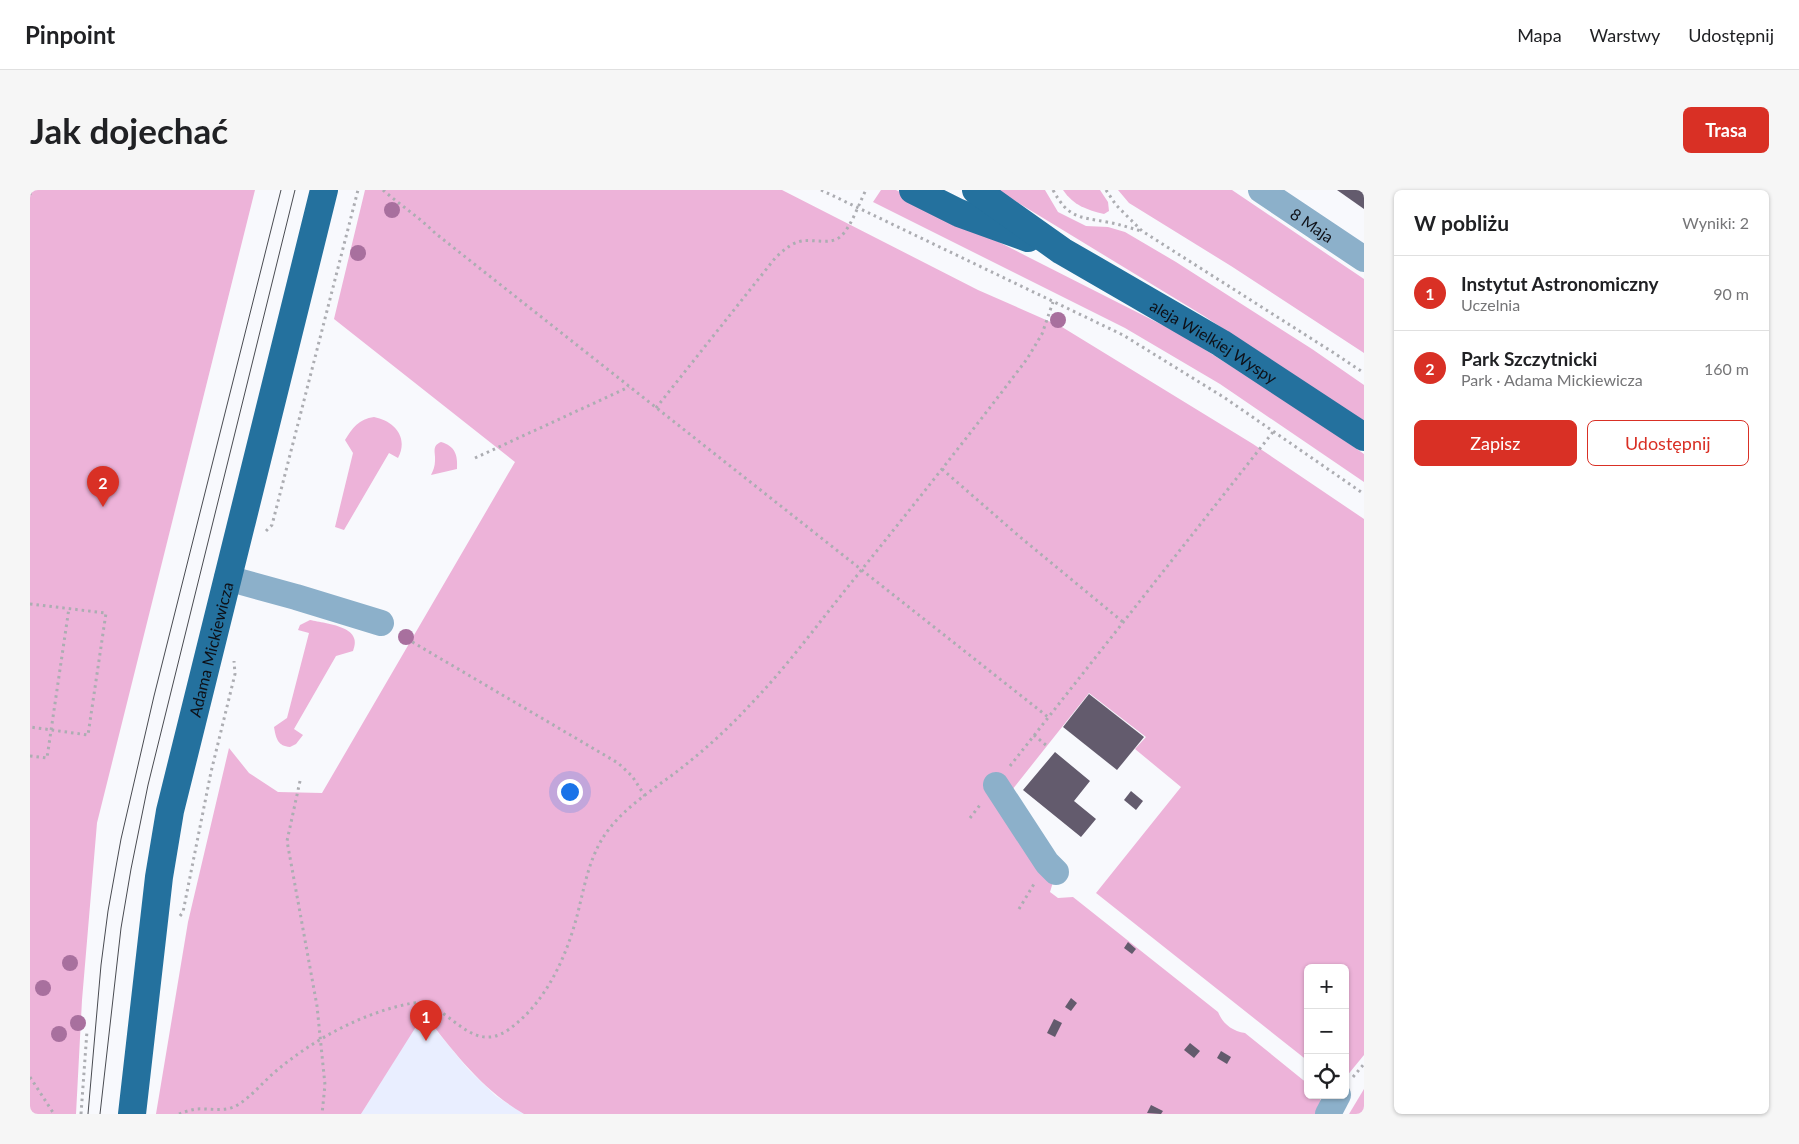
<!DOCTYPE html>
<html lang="pl">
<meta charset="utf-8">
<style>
:root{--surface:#fff;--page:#f6f6f6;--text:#202124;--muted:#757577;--line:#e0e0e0;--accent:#d93025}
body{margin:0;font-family:Lato,sans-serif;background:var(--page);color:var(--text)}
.controls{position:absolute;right:15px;bottom:15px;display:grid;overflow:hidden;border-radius:8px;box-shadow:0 1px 4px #0004}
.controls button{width:45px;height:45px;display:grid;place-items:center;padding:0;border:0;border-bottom:1px solid var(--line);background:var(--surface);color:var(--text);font:25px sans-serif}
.you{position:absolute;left:539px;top:601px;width:18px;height:18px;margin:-12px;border:4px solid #fff;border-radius:50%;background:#1a73e8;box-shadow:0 0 0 8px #1a73e833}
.badge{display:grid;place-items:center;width:32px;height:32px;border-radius:50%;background:var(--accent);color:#fff;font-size:16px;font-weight:700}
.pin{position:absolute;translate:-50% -41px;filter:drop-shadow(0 1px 2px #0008)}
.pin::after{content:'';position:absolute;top:26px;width:18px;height:15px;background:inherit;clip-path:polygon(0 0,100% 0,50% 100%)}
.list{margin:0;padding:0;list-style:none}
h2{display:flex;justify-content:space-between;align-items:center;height:65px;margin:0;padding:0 20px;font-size:21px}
h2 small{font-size:16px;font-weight:400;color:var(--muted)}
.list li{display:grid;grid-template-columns:32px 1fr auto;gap:15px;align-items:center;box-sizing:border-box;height:75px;padding:0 20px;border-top:1px solid var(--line)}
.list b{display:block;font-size:19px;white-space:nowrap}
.list p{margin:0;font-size:16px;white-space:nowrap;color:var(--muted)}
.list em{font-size:16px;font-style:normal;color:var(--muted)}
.actions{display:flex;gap:10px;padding:15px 20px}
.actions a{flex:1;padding:11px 0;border:1px solid var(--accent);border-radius:8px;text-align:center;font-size:18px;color:var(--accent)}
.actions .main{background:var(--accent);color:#fff}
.icon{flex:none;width:28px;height:28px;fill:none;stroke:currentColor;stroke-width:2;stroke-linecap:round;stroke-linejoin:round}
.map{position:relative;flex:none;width:1334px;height:924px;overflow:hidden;border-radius:8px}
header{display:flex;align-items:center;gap:30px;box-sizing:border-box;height:70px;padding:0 25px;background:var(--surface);border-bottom:1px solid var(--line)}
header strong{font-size:24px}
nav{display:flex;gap:28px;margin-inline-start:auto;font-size:18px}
.intro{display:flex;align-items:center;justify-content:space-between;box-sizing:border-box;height:120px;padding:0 30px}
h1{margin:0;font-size:35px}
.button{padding:12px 22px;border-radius:8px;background:var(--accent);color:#fff;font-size:18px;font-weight:700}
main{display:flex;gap:30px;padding:0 30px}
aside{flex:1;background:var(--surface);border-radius:8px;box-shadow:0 1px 4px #0004}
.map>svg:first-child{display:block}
.built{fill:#e9eeff}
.green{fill:#edb3d9}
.building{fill:#635b6d}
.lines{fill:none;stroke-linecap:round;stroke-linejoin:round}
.path{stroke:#acadb2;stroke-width:3;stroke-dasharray:2.5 4;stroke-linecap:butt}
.minor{stroke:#8cb0ca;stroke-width:26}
.major{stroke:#24719e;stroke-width:28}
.tram{stroke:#494b51;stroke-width:1}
.tree{fill:#a8709e}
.labels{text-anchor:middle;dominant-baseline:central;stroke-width:5;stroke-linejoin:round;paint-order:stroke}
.street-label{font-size:16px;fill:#0e1017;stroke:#f8f9fd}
</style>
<header>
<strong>Pinpoint</strong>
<nav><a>Mapa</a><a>Warstwy</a><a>Udostępnij</a></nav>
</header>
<div class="intro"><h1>Jak dojechać</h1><a class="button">Trasa</a></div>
<main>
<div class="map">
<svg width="1334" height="924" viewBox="0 0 1334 924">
<rect width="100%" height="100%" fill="#f8f9fd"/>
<path class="built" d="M393 824 438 879 466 906 494 924H331Z"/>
<g class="green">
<path d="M0 0H225L67 633 52 810 46 924H0Z"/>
<path d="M335 0H752L948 100 1032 137 1223 254 1334 329V865L1316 887 1315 778H1278V871L1066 703 1151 597 1105 559 1116 547 1059 503 982 600 1026 682 1020 702 1028 708 1043 707 1188 822C1193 834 1202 841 1215 843L1278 894V905H1289L1292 915 1287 924H494C451 899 424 862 394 824L331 924H126L158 732 199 558 219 583 248 602 292 603 485 272 304 129Z"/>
<path d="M851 0H866L1152 145 1278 225 1334 264V292L1190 194 1095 138 843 12Z"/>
<path d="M967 0H1015L1028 22 1056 36 1078 37 1095 42 1146 72 1282 159 1334 195V232L1174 126Z"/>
<path d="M1033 0H1070L1078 12 1079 21 1074 24C1057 20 1043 15 1033 0Z"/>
<path d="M1088 0H1202L1334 89V163L1201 76 1099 13Z"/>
<path d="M344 227C364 231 379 247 368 268L359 263 314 340 305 337 323 263 315 250C322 238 329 229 344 227Z"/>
<path d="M411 252C425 256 428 265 427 279L401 285C403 281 405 276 405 271 406 263 401 256 411 252Z"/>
<path d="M280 430C297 434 334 436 323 461L306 466 264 539 273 545 266 554 260 557C248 556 246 549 244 537L257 528 279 443 268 440 270 435Z"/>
<path d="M1334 899V924H1319Z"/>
</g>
<g class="building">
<path d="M1307 0H1334V19Z"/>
<path d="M1059 504 1114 547 1087 580 1033 537Z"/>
<path d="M1025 562 1060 591 1044 611 1066 629 1051 647 993 600Z"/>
<path d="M1101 601 1113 611 1106 620 1094 610Z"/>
<path d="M1098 752 1106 759 1102 764 1094 758Z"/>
<path d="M1041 808 1047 813 1041 821 1035 817Z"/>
<path d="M1024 829 1032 833 1025 847 1017 843Z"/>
<path d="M1160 853 1170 861 1164 868 1154 860Z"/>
<path d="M1191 861 1201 867 1197 874 1187 868Z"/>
<path d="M1121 915 1133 921 1131 924 1117 923Z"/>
</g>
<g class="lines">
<g class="path">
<path d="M353 0C370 15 389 27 405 43L1018 527"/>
<path d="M791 0 1093 145 1195 208 1334 304"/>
<path d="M1023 0C1038 28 1049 27 1077 32 1089 34 1100 38 1111 41"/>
<path d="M1076 0 1086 15 1112 41 1304 163 1334 183"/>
<path d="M0 5 1 0"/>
<path d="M626 218 746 67C754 60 761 53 772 51 784 49 800 55 810 47 821 38 829 13 836 0"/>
<path d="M445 268 599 197"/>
<path d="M912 279 990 347 1093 432"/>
<path d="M236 341 242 335 328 0"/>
<path d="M0 414 76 423 58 545 0 537"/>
<path d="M372 444 384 453 588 573 602 586 615 606"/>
<path d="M1004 545 1017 556"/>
<path d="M0 566 17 568 39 418"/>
<path d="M980 576 1243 242"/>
<path d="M270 591 257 651 287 816 295 895 292 924"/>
<path d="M940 628 950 615"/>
<path d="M989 719 1004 694"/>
<path d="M150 726 153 722 181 582 205 484 204 471"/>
<path d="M0 887 24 924"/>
<path d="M1323 887 1334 874"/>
<path d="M51 924 57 841"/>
<path d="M149 924C154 922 160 920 166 919 181 918 196 923 209 914 222 906 233 892 246 881 284 849 334 822 383 813 416 808 439 867 478 840 515 814 536 768 547 726 555 695 559 665 579 639 596 617 622 600 645 583 671 563 696 541 718 517 757 477 790 431 825 388 883 316 941 243 997 169L1012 144 1023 112"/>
</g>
<g class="minor">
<path id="s1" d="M1231 0 1334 69"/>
<path d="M197 388 266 407 351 433"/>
<path d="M966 595 1017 673 1026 682"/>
<path d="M1298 924 1308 905"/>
</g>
<g class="major">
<path d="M883 0 929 23 998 48"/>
<path id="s2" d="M946 0 1032 61 1191 153 1334 247"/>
<path id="s3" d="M102 924 129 687 140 621 294 0"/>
</g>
<g class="tram">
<path d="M58 924 71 775 78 721 91 649 124 506 251 0"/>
<path d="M70 924 91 738 101 679 118 595 265 0"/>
</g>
</g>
<g class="tree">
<circle cx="362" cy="20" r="8"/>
<circle cx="328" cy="63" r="8"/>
<circle cx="1028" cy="130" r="8"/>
<circle cx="376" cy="447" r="8"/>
<circle cx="40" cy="773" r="8"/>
<circle cx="13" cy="798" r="8"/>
<circle cx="398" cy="824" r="8"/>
<circle cx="48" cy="833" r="8"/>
<circle cx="29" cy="844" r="8"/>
</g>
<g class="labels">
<g class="street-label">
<text stroke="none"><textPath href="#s1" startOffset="62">8 Maja</textPath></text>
<text stroke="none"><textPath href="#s2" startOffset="282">aleja Wielkiej Wyspy</textPath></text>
<text stroke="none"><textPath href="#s3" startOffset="472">Adama Mickiewicza</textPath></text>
</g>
</g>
</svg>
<div class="controls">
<button>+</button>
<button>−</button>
<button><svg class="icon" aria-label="locate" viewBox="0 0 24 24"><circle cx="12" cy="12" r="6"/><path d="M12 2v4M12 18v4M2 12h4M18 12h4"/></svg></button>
</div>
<div class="you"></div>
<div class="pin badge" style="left:396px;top:851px">1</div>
<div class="pin badge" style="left:73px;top:317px">2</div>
</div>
<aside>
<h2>W pobliżu<small>Wyniki: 2</small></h2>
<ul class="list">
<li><span class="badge">1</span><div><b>Instytut Astronomiczny</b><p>Uczelnia</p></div><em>90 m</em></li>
<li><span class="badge">2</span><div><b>Park Szczytnicki</b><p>Park · Adama Mickiewicza</p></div><em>160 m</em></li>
</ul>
<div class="actions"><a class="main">Zapisz</a><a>Udostępnij</a></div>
</aside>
</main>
